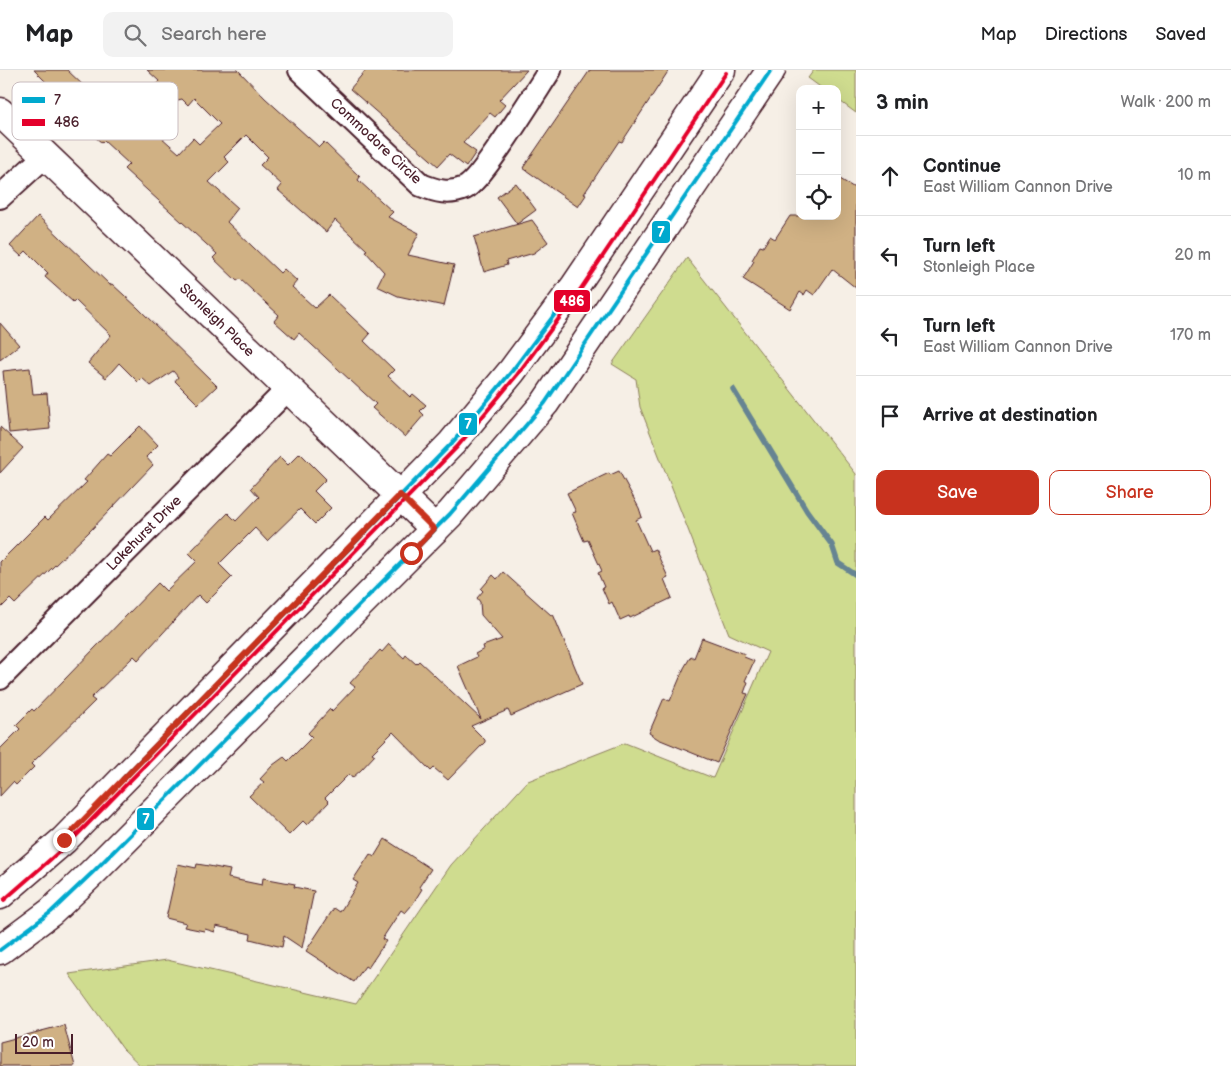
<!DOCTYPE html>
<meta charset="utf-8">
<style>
:root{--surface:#fff;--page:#f2f2f2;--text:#202124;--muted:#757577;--line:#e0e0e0;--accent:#c8321e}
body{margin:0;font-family:"Balsamiq Sans",sans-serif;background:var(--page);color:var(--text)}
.controls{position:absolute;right:15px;top:15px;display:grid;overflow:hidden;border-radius:10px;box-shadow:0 5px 20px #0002}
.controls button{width:45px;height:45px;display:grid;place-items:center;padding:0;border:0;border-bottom:1px solid var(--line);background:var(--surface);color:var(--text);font:25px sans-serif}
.scale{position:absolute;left:15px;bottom:12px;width:58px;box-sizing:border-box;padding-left:5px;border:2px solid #4a1f2b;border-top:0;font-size:14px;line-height:18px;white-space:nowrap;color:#4a1f2b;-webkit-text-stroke:4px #fff;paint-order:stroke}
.stop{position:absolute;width:15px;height:15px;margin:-11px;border:4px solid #c8321e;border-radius:50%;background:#fff}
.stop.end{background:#c8321e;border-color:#fff;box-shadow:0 1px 5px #0008}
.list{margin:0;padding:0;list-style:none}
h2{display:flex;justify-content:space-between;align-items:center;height:65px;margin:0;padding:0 20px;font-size:21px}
h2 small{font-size:16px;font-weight:400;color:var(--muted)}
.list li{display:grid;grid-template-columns:32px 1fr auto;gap:15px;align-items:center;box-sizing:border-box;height:80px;padding:0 20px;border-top:1px solid var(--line)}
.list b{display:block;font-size:19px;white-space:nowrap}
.list p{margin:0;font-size:16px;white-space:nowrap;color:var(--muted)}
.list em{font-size:16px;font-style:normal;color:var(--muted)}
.actions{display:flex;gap:10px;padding:15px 20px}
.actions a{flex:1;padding:11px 0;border:1px solid var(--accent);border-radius:10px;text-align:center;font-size:18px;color:var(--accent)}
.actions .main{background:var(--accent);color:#fff}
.icon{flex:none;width:28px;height:28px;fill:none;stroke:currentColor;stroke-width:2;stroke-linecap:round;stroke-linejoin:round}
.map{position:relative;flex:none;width:856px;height:996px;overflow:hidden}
header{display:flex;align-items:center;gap:30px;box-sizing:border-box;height:70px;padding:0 25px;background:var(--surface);border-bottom:1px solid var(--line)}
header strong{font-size:24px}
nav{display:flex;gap:28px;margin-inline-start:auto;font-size:18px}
.search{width:350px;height:45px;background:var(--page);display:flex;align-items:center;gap:12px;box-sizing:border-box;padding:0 18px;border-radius:10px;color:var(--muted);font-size:19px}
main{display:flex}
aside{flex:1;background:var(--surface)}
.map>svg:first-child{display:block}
.green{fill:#cfdc8f;stroke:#8c7e5d}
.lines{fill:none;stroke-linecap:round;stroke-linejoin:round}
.stream{stroke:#668492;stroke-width:5.5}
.building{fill:#d0b184;stroke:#4a1f2b;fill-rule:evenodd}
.street-casing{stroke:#4a1f2b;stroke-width:26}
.secondary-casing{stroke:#4a1f2b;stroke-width:31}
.street{stroke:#fff;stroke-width:22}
.secondary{stroke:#fff;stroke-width:28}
.bus-1-casing{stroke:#fff;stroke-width:8}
.bus-2-casing{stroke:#fff;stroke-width:8}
.bus-1{stroke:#00a9ce;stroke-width:4}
.bus-2{stroke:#e4002b;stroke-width:4}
.route{stroke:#c8321e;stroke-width:6}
.labels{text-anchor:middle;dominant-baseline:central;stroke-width:5;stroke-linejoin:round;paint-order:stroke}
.street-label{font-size:14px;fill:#4a1f2b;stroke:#fff}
.key{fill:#fff;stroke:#c9bcbf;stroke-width:1}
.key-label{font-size:14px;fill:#4a1f2b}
.line-badge{stroke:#fff;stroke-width:2}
.badge-label{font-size:14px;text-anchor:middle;font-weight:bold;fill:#fff}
</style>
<header>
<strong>Map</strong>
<div class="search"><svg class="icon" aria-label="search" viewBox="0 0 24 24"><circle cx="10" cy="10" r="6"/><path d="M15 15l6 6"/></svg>Search here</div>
<nav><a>Map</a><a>Directions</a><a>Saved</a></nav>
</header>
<main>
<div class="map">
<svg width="856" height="996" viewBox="0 0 856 996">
<rect width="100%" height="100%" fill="#f6efe6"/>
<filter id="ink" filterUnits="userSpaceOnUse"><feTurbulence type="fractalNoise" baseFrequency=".02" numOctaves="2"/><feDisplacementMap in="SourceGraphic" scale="10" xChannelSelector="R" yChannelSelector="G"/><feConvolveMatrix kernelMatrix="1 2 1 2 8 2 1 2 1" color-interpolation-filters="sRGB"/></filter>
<g filter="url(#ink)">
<g class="green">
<path d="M814 0H856V43L837 29V19H823L808 8Z"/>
<path d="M687 188 856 404V996H141L123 979 69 904 167 890 356 934 451 795 528 711 625 673 713 708 768 582 729 564 640 337 636 309 612 294Z"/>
</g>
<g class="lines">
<path class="stream" d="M733 319 807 441 832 475 838 493 856 505"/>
</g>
<g class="building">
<path d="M34 0H67L103 34 107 29 119 40 124 34 132 41 159 11 147 0H238L265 28 319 77 324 72 360 107 358 110 393 142 388 147 419 163 408 185 454 195 444 236 398 226 377 216 384 202 365 181 367 180 335 150 326 162 278 120 282 115 260 95 268 87 246 65 224 87 229 92 209 112 238 138 227 152 280 203 284 199 297 211 292 217 315 238 329 225 370 264 364 271 394 300 388 306 410 327 413 324 426 335 420 341 424 345 405 367 372 338 376 334 299 263 294 269 274 251 279 245 240 209 237 211 213 188 217 184 124 99 129 94 104 71 102 73 86 59 49 23 53 19ZM194 28 220 54 199 74 193 68 179 83 151 58 178 30 182 29 188 35Z"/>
<path d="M366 0H527L499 30 505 35 495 47 490 43 463 73 476 82 466 97 449 84 438 96 350 19Z"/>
<path d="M590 0H669L622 72 619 71 584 124 586 125 578 137 523 98Z"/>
<path d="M837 107 856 119V218L832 199 814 225 807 220 804 225 800 222 790 239 743 209 754 191 752 190 760 176 763 177 770 166 775 169 790 146H837Z"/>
<path d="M516 113 536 140 517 154 497 127Z"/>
<path d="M38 146 110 215 112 214 137 237 217 316 198 334 175 311 178 307 173 301 151 316 142 308 138 312 119 293 106 308 88 293 111 265 75 230 73 232 45 207 48 203 26 181 21 186 10 176Z"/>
<path d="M532 150 548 172 534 183 506 191 507 195 484 202 474 167Z"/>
<path d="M0 253 19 275 0 290Z"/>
<path d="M30 298 33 324 47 323 50 359 9 363 3 301Z"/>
<path d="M140 356 158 375 146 387 153 395 90 461 15 534 10 529 0 539V492L45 447 48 450 87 412 84 410 107 384 110 386Z"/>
<path d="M0 357 23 378 0 403Z"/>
<path d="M300 383 326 409 314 421 331 438 315 454 300 439 267 471 255 458 219 494 232 507 206 533 198 525 138 590 134 586 91 628 95 631 31 694 34 697 16 715 13 712 0 726V679L20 659 16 655 32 639 34 641 158 513 166 521 197 491 189 483 228 443 236 451 259 427 251 418 280 387 288 395Z"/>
<path d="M619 401 639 438 642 447 636 450 650 481 655 479 668 507 664 509 672 528 630 548 629 546 620 550 612 532 609 534 602 518 604 517 598 503 602 501 588 470 584 471 572 443 576 442 567 423 609 403 610 405Z"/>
<path d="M503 502 551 545 553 544 582 614 511 646 508 640 471 656 485 670V672L448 710 434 698 431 701 393 662 372 683 375 685 361 700 352 708 349 704 325 728 329 732 307 755 303 751 289 765 249 726 264 712 260 709 273 695 284 687 288 691 312 667 308 663 330 639 332 641 355 617 350 613 380 580 382 582 389 574 404 588 406 585 416 594 419 591 481 649 458 596 477 587 475 584 484 579 483 576 502 569 481 545 480 532 477 528 483 521 481 519 493 505 497 509Z"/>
<path d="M702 568 745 584 744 587 754 591 745 611 748 612 744 623 748 624 717 693 658 669 649 663 664 628 670 631 684 598 691 586 694 588Z"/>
<path d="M385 769 431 799 419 817 422 819 412 835 405 843 401 840 382 869 386 871 368 898 365 896 354 912 306 881 334 838 340 842 358 813 353 810 370 784 374 787Z"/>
<path d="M178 794 196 798 197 794 209 796 230 800 228 808 262 815 263 808 295 814 294 817 314 821 302 878 284 866 282 877 250 869 251 864 216 856 215 862 205 859 204 861 184 857 186 853 166 848Z"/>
<path d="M64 955 75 996H0V972Z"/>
</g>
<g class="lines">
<g class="street-casing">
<g id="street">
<path d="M300 0 421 115C436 121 449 125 465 118 482 110 536 21 550 0"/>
<path d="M0 127 45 86"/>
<path d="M0 608 289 318"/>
</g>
</g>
<g class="secondary-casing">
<g id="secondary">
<path d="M0 42 435 459"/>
<path d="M0 825 64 770 452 373 512 301 575 216 721 0"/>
<path d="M0 880 51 842 92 803 450 444 545 333 771 0"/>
</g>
</g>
<use href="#street" class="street"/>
<use href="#secondary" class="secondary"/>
<g class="bus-1-casing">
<g id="bus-1">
<path d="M123 709 452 373 512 301 570 224"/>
<path d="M0 880 51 842 92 803 450 444 545 333 771 0"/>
</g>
</g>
<g class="bus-2-casing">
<path id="bus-2" d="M4 830 68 774 457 377 517 305 580 220 726 3"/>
</g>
<use href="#bus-1" class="bus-1"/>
<use href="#bus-2" class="bus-2"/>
</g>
</g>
<g class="lines" filter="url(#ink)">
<path class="route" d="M64 770 400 425 434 459 411 483"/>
</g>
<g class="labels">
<g class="street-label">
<text transform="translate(376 71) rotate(43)">Commodore Circle</text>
<text transform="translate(217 250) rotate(44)">Stonleigh Place</text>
<text transform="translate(144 463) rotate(-45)">Lakehurst Drive</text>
</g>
</g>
<rect x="12" y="12" width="166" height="58" rx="8" class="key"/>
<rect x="22" y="27" width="23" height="6" fill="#00a9ce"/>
<rect x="22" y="49" width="23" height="7" fill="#e4002b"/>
<g class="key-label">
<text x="54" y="35">7</text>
<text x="54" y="57">486</text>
</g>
<g class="line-badge">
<rect x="651" y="150" width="20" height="24" rx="5" fill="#00a9ce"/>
<rect x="553" y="219" width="38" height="24" rx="5" fill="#e4002b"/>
<rect x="458" y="342" width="20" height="24" rx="5" fill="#00a9ce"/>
<rect x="136" y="737" width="19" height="24" rx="5" fill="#00a9ce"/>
</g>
<g class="badge-label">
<text x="661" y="167">7</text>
<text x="572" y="236">486</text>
<text x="468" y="359">7</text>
<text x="146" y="754">7</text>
</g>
</svg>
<div class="controls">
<button>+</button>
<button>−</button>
<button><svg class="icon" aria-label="locate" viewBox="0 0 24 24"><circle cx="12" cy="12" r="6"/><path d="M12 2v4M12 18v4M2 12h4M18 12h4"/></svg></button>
</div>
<div class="scale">20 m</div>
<div class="stop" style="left:411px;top:483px"></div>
<div class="stop end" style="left:64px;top:770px"></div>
</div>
<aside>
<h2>3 min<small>Walk · 200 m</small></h2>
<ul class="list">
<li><svg class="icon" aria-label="ahead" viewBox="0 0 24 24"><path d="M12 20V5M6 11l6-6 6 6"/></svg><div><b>Continue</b><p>East William Cannon Drive</p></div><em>10 m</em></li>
<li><svg class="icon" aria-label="left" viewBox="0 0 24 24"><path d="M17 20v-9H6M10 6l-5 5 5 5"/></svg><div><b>Turn left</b><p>Stonleigh Place</p></div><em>20 m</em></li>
<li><svg class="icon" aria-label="left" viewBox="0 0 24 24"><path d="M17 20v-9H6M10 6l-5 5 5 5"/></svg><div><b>Turn left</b><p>East William Cannon Drive</p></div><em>170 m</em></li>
<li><svg class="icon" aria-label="arrive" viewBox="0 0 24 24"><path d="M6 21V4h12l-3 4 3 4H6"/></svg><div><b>Arrive at destination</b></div></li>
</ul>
<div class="actions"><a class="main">Save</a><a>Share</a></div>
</aside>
</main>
